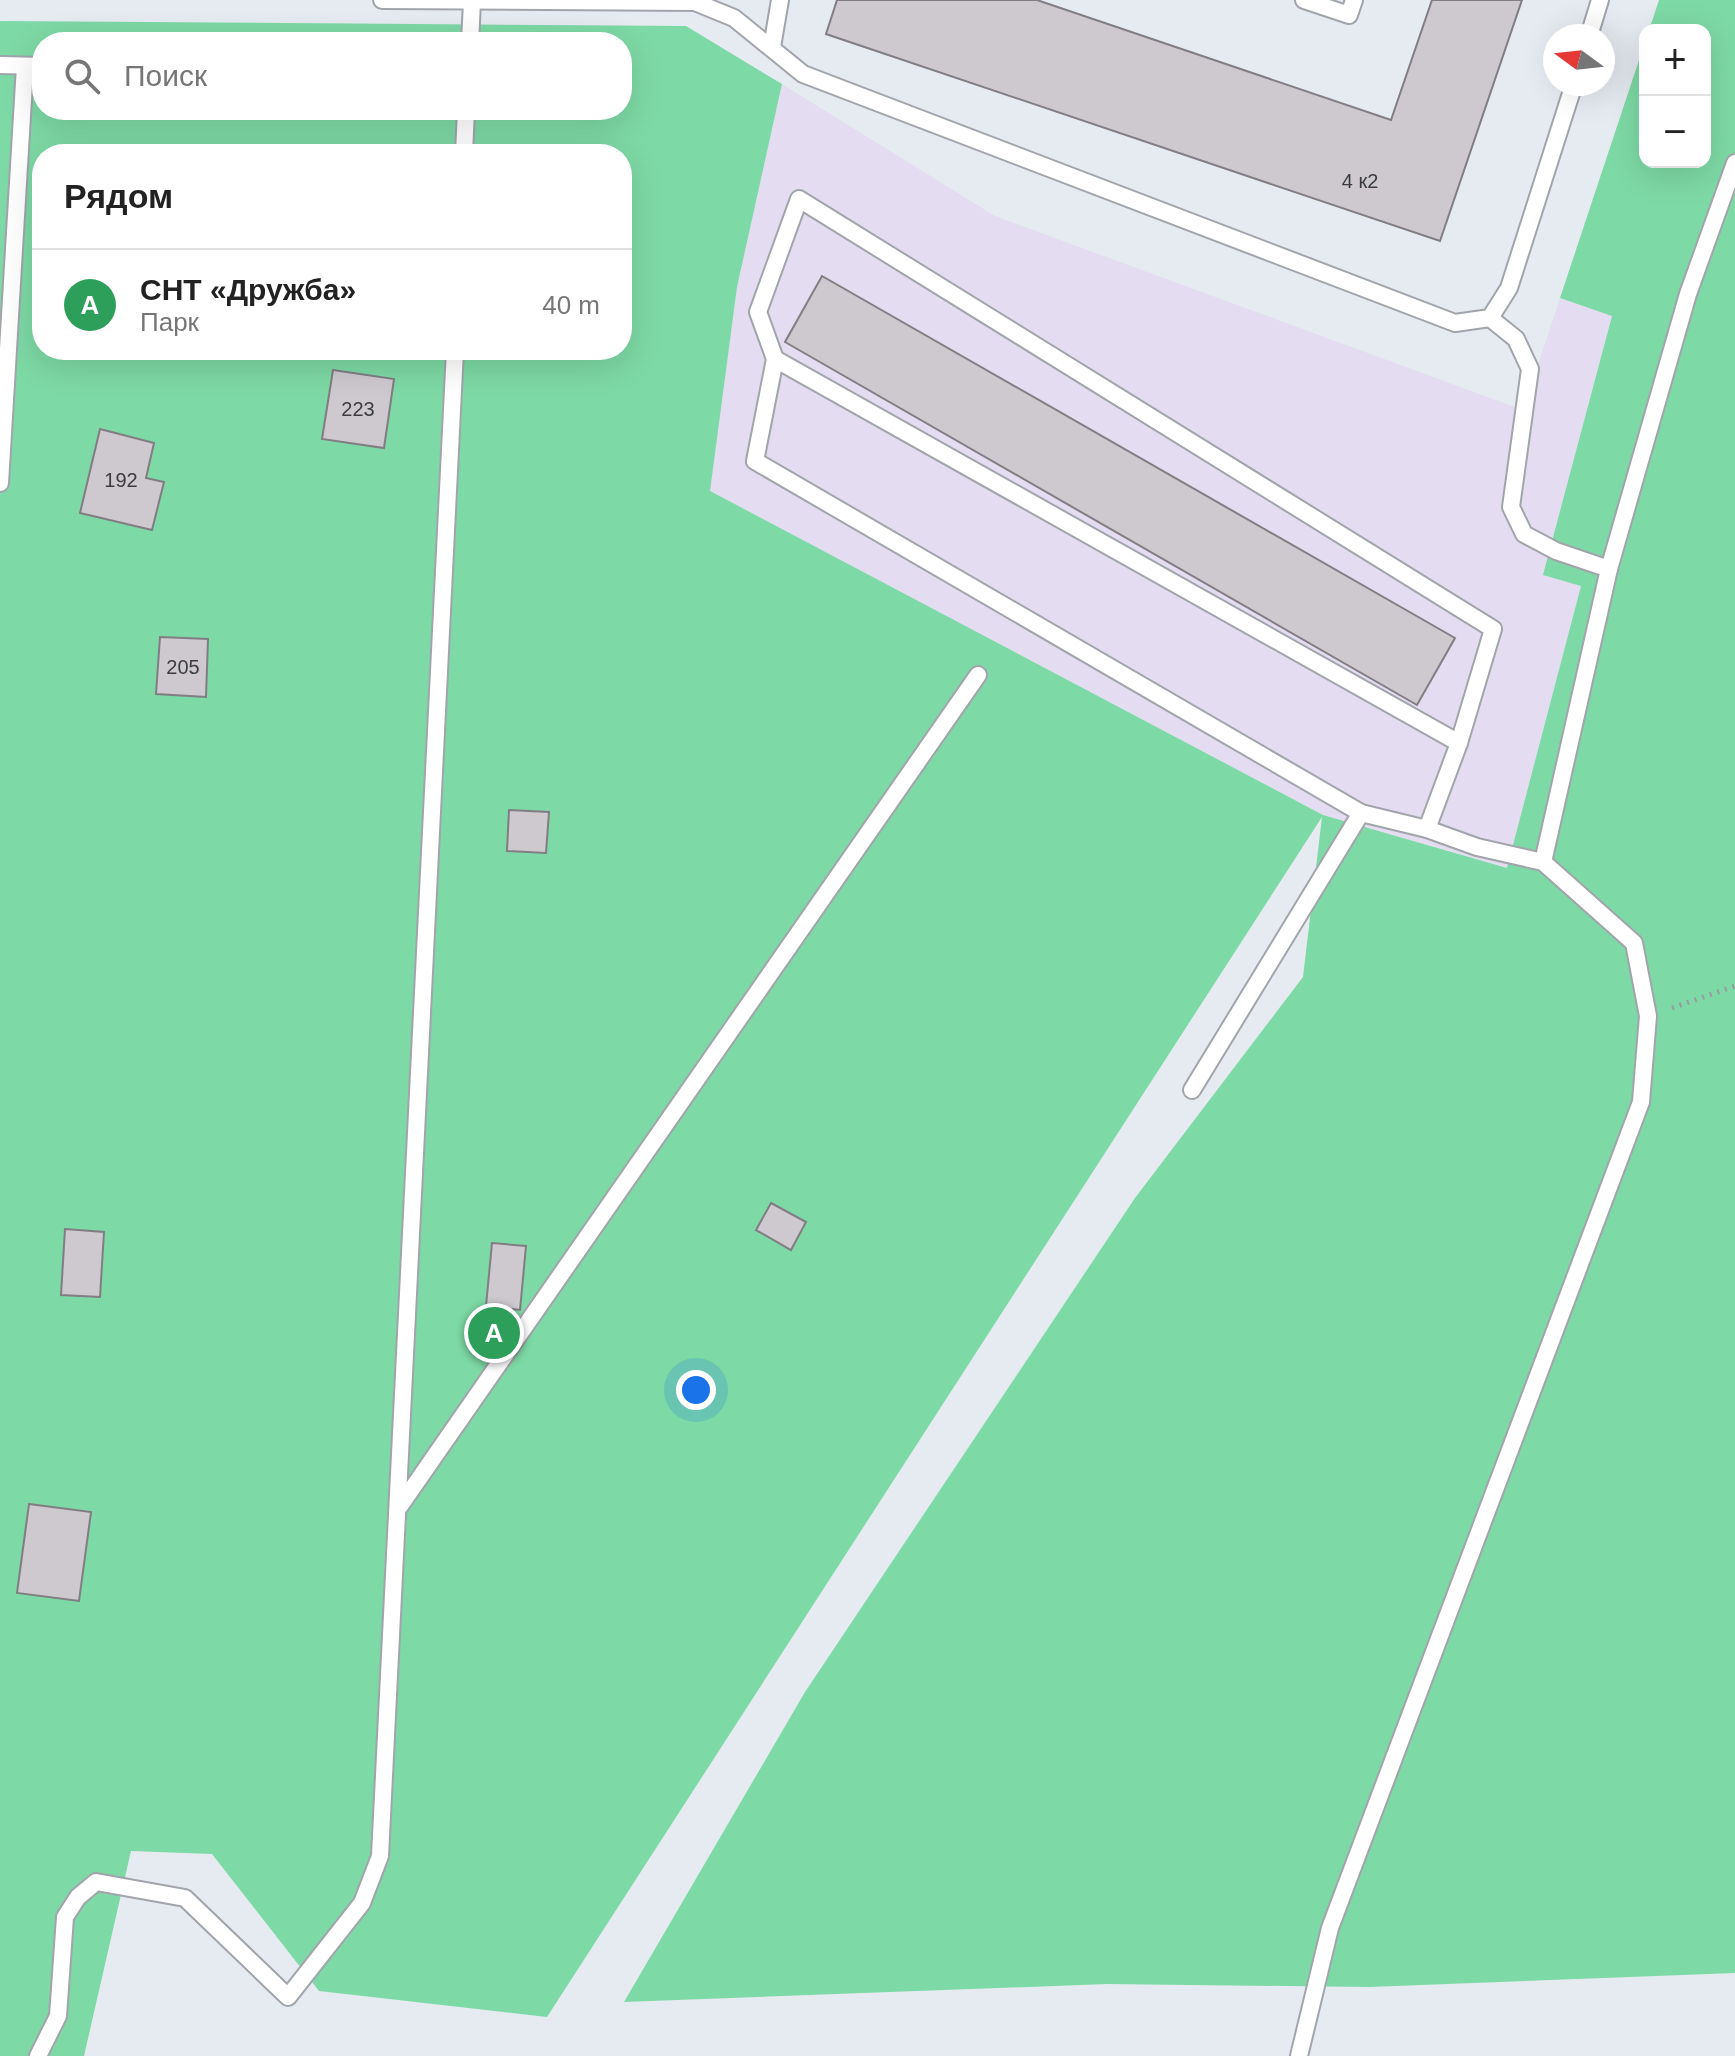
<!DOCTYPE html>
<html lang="ru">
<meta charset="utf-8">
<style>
:root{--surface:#fff;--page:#f6f6f6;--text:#222;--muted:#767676;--line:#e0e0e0;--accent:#ac4c04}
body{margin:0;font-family:Helvetica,sans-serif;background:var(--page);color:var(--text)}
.controls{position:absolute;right:24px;top:24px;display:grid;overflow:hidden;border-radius:16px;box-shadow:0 8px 32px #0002}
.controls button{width:72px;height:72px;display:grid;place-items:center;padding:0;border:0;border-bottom:2px solid var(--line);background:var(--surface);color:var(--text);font:40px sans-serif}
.compass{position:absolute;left:1543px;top:24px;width:72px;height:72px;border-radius:50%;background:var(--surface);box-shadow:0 8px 32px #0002;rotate:285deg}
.you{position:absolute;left:696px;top:1390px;width:28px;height:28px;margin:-20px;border:6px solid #fff;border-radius:50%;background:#1a73e8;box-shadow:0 0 0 12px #1a73e833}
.badge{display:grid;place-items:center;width:52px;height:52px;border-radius:50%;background:var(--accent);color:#fff;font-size:26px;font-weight:700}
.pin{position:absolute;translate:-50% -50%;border:4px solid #fff;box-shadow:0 2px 8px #0006}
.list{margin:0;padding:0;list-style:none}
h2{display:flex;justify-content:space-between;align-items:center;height:104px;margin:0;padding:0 32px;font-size:34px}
h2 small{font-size:26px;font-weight:400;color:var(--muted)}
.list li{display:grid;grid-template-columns:52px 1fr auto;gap:24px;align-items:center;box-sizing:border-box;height:112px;padding:0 32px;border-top:2px solid var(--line)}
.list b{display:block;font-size:30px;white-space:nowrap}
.list p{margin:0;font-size:26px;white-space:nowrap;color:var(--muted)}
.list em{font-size:26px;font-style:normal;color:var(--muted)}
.icon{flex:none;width:44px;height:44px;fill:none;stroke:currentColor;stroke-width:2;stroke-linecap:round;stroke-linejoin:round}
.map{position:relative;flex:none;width:1735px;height:2056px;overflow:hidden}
.search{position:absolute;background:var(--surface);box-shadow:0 8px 32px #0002;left:32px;top:32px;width:600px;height:88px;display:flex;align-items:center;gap:20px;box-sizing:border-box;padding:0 28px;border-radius:32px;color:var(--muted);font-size:30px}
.panel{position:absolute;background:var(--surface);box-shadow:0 8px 32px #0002;left:32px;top:144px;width:600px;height:216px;border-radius:32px}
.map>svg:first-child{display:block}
.industrial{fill:#e4dcf1}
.green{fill:#7dd9a5;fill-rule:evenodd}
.building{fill:#cdc9cf;stroke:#817d83;stroke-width:2}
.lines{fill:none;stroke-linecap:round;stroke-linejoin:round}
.lane-casing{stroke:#a1a5ab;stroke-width:20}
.path{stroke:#979b9f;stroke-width:5;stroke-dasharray:2 6;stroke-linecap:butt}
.lane{stroke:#fff;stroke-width:16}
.labels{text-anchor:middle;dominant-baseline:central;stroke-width:6;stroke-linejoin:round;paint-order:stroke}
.number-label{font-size:20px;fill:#3c3c3f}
</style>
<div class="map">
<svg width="1735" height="2056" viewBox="0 0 1735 2056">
<rect width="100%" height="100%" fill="#e6ebf1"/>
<path class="industrial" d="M782 84 995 216 1523 410 1560 298 1612 315 1544 575 1581 585 1508 868 1323 815 709 491 737 287Z"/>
<path class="green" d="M1659 0H1735V1973L1369 1987 1107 1984 624 2002 805 1692 1135 1198 1303 977 1322 817 547 2017 319 1991 212 1854 131 1851 84 2056H0V21L686 26 782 84 737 287 710 491 1323 815 1507 868 1581 586 1543 575 1612 316 1560 298 1645 42V162H1705V30H1649ZM42 42H622V110H42ZM42 154H622V350H42Z"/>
<g class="building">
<path d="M837 0H1037L1391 120 1432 0H1522L1440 241 826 34Z"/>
<path d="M822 276 1455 638 1417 705 785 342Z"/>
<path d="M333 370 394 379 384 448 322 439Z"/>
<path d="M100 429 154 443 146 478 164 482 152 530 80 513Z"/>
<path d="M160 637 208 639 206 697 156 694Z"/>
<path d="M509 810 549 812 546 853 507 851Z"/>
<path d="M771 1203 806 1222 791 1250 756 1230Z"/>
<path d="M65 1229 104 1232 100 1297 61 1295Z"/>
<path d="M492 1243 526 1246 520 1310 486 1306Z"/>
<path d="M29 1504 91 1512 79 1601 17 1593Z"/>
</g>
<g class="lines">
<g class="lane-casing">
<g id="lane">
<path d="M382 0 695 2 734 18 803 74 1455 323 1490 318 1509 288 1574 84"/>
<path d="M1304 0 1349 15 1354 0"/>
<path d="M1589 36 1600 0"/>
<path d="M470 42 472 2"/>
<path d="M772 47 780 0"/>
<path d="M0 65 42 66"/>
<path d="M464 154 466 110"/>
<path d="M1490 318 1516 339 1530 369 1511 507 1524 534 1556 551 1609 569"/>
<path d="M775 359 1459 743"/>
<path d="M0 483 25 66"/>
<path d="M1361 813 755 461 775 359 758 312 799 199 1493 629 1459 743 1427 829"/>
<path d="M1543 862 1609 569 1688 294 1735 163"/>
<path d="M1192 1090 1361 813 1427 829 1477 847 1543 862 1634 943 1648 1016 1641 1102 1330 1928 1299 2056"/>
<path d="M400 1506 978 675"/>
<path d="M38 2056 58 2016 65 1917 78 1897 96 1882 185 1898 288 1997 362 1903 380 1856 455 350"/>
</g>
</g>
<path class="path" d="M1672 1008 1735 986"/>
<use href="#lane" class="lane"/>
</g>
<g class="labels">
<g class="number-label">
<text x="1360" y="181">4 к2</text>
<text x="358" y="409">223</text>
<text x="121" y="480">192</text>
<text x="183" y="667">205</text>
</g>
</g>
</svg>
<div class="controls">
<button>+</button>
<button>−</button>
</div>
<svg class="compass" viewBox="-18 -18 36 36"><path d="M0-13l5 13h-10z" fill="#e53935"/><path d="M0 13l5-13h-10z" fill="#767676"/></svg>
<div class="you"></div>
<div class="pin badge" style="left:494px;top:1333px;background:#2e9e5b">A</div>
<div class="search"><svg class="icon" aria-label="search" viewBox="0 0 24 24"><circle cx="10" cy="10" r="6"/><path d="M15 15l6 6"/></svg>Поиск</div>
<section class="panel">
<h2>Рядом<small></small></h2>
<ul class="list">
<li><span class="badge" style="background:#2e9e5b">A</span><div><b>СНТ «Дружба»</b><p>Парк</p></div><em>40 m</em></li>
</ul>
</section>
</div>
